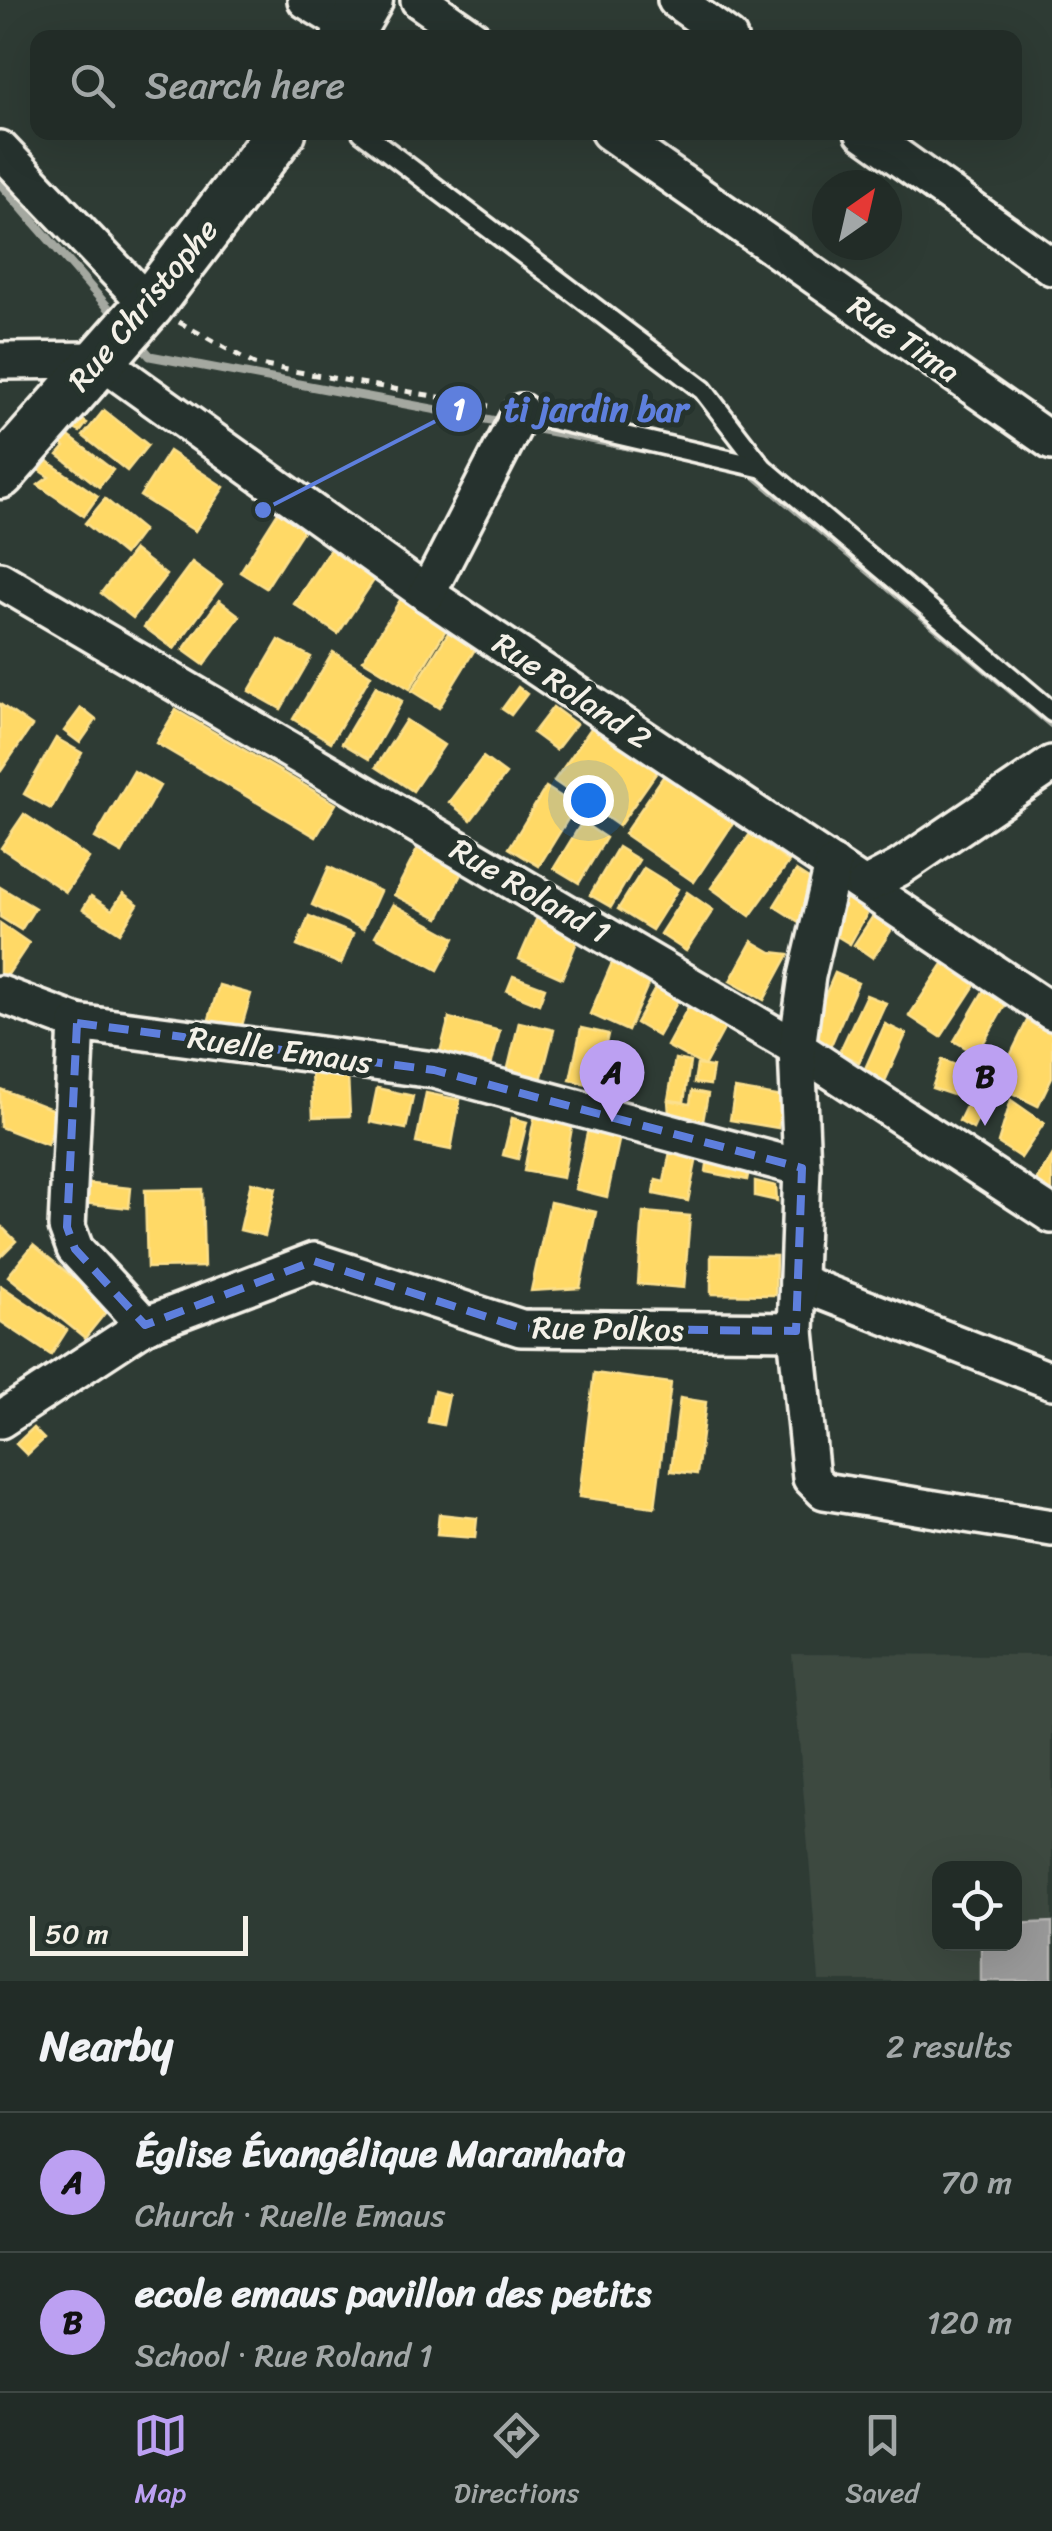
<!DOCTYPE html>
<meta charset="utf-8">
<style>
:root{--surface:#222c27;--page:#2a342f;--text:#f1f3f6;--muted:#a2a7a7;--line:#3f4844;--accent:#bca0f2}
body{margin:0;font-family:Sriracha,sans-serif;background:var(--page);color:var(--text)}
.controls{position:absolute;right:30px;bottom:30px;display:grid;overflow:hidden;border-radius:20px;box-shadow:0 10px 40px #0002}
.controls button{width:90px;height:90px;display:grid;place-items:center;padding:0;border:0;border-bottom:2px solid var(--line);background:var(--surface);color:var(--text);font:50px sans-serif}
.compass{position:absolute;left:812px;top:170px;width:90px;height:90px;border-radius:50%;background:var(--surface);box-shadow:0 10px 40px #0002;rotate:34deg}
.scale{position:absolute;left:30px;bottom:25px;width:218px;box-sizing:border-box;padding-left:10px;border:5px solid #f4f1e8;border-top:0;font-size:28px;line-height:35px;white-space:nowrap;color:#f4f1e8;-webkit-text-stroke:8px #26332d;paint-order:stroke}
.you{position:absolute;left:588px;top:800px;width:35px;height:35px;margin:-25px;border:8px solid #fff;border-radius:50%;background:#1a73e8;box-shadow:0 0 0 15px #1a73e833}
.badge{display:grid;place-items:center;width:65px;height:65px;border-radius:50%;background:var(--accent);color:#111;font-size:32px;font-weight:700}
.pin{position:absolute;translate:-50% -82px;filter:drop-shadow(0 2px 5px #0008)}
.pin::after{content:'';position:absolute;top:52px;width:35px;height:30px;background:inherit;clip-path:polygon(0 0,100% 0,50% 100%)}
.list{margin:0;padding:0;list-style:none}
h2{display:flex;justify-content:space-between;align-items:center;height:130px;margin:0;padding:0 40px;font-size:42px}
h2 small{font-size:32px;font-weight:400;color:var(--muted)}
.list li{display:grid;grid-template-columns:65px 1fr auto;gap:30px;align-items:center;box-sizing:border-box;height:140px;padding:0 40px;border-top:2px solid var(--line)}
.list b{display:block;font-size:38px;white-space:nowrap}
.list p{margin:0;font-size:32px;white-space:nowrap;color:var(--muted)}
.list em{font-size:32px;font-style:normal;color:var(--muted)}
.icon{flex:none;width:55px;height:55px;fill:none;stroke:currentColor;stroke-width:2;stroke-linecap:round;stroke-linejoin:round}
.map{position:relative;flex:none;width:1052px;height:1981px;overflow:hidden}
.search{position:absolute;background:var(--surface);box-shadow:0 10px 40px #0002;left:30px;right:30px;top:30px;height:110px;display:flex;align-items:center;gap:25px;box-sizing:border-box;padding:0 35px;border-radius:20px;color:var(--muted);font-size:38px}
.sheet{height:410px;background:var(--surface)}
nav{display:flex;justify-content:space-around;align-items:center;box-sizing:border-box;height:140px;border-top:2px solid var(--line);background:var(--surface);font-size:28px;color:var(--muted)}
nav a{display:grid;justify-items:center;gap:5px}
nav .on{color:var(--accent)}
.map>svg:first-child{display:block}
.built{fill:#3c4841;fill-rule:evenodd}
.homes{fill:#ffd966;stroke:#fce08d;stroke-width:2.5}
.industry{fill:#999;stroke:#b4b3b1;stroke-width:2.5}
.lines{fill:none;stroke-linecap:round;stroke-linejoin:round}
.stream{stroke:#a4a8a0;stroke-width:9}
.lane-casing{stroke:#f4f1e8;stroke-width:25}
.street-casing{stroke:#f4f1e8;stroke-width:42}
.secondary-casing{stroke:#f4f1e8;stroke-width:55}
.path{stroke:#f4f1e8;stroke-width:5;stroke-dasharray:8 8;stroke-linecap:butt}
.lane{stroke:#26332d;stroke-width:18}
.street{stroke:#26332d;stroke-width:35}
.secondary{stroke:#26332d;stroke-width:48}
.marked{fill:none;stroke:#5e7fdd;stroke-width:8;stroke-dasharray:20 12;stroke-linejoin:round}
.labels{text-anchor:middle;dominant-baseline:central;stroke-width:10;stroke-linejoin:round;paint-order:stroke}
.street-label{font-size:32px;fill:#f4f1e8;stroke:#26332d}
.leader{fill:none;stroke:#5e7fdd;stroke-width:4}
.callout-dot{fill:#5e7fdd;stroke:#26332d;stroke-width:4}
.mark-label{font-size:30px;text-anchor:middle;font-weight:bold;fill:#fff}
.callout-label{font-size:35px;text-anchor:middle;font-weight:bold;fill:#5e7fdd;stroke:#26332d;stroke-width:10;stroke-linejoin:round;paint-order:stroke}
</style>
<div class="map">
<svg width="1052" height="1981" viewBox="0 0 1052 1981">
<rect width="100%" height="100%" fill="#2e3b34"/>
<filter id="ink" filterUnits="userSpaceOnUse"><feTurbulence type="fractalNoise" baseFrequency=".01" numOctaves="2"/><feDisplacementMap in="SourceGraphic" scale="20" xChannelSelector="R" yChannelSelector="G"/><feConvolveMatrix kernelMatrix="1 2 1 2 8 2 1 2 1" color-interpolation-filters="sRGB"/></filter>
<g filter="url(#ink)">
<path class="built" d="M792 1654 1052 1655V1981H819ZM940 1868H1014V1944H940Z"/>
<g class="homes">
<path d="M104 410 148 445 127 471 83 436Z"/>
<path d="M79 418 87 423 80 432 72 428Z"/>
<path d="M66 434 113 470 99 487 58 455 65 447 59 442Z"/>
<path d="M169 451 224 487 195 531 140 496Z"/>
<path d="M47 461 98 496 84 516 38 485 49 477 40 471Z"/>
<path d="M105 499 143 530 124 555 85 523Z"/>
<path d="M278 512 304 529 266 588 240 572Z"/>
<path d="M331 548 376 577 338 634 294 604Z"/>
<path d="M134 550 166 575 133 618 101 593Z"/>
<path d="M192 562 222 584 174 649 144 627Z"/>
<path d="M407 589 453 618 410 689 363 660Z"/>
<path d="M219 600 240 616 204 665 183 650Z"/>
<path d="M450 630 477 646 439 708 412 691Z"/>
<path d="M279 640 311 657 281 709 249 691Z"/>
<path d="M333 652 371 675 331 742 293 719Z"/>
<path d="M376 686 402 701 369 759 342 743Z"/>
<path d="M518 687 527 694 511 715 502 709Z"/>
<path d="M0 704 32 726 1 771 0 770Z"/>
<path d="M553 707 576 724 556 750 533 733Z"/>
<path d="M81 708 96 720 80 743 64 731Z"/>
<path d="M176 710 336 804 316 837 156 743Z"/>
<path d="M406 720 444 745 413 791 376 767Z"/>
<path d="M594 724 659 769 619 826 554 781Z"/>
<path d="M56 738 82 753 51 809 24 794Z"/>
<path d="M483 757 506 774 471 820 449 802Z"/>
<path d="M134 771 160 786 122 853 95 838Z"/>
<path d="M665 774 734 822 694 882 624 834Z"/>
<path d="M546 787 576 806 539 866 509 848Z"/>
<path d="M24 814 89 858 66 892 1 848Z"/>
<path d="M582 822 606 838 579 883 554 868Z"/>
<path d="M750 834 789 862 750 916 711 888Z"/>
<path d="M419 846 464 868 439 918 394 895Z"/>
<path d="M618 847 639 860 611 907 590 895Z"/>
<path d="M329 867 380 891 363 929 312 905Z"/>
<path d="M644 868 678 889 652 930 618 909Z"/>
<path d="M796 871 821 887 799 922 774 906Z"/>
<path d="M0 887 35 908 21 930 0 917Z"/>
<path d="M687 892 713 910 686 951 660 934Z"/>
<path d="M123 893 138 904 120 933 83 909 91 896 112 910Z"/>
<path d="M842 893 870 908 850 944 822 927Z"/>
<path d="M393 904 455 938 438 970 375 936Z"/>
<path d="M540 911 582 930 562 978 519 959Z"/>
<path d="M309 916 353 934 341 964 297 946Z"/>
<path d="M873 916 892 929 873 958 854 945Z"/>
<path d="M0 923 29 943 3 982 0 981Z"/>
<path d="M752 941 771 952 789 954 764 1000 730 981Z"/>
<path d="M612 963 650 980 628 1031 590 1014Z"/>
<path d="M943 964 975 985 941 1037 909 1016Z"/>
<path d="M835 973 858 983 831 1045 808 1035Z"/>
<path d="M513 976 545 988 539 1004 507 991Z"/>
<path d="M219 985 251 994 239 1036 207 1026Z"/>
<path d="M656 987 679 999 658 1036 636 1023Z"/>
<path d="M984 990 1006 1004 977 1054 954 1041Z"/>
<path d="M866 995 886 1003 859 1062 839 1053Z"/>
<path d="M692 1000 729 1020 704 1066 667 1046Z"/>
<path d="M449 1018 500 1031 490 1070 439 1056Z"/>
<path d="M1027 1021 1052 1034V1077L1038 1106 996 1085Z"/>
<path d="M519 1022 554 1030 541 1080 507 1072Z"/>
<path d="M885 1024 906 1034 885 1081 864 1071Z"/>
<path d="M581 1028 608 1034 597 1086 570 1080Z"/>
<path d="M675 1059 690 1062 684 1102 668 1100Z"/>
<path d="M942 1060 969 1070 959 1097 932 1088Z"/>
<path d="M697 1065 713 1067 710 1085 694 1083Z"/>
<path d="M311 1070 348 1077 350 1116 313 1117Z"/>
<path d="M980 1078 991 1092 973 1129 959 1121Z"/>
<path d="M377 1088 413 1096 406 1129 370 1122Z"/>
<path d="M0 1089 59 1112 47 1145 0 1127Z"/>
<path d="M735 1089 783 1097 778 1128 730 1120Z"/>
<path d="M692 1091 708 1094 703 1121 669 1114 668 1100 690 1104Z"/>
<path d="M426 1093 460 1100 451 1150 416 1143Z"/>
<path d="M1011 1100 1044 1123 1021 1158 998 1143Z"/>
<path d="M536 1109 574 1116 563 1178 524 1171Z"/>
<path d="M512 1118 527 1122 518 1159 503 1155Z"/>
<path d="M588 1129 620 1136 607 1197 575 1189Z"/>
<path d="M671 1147 698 1152 688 1201 654 1194 656 1180 664 1182Z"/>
<path d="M1052 1156V1202L1031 1189Z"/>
<path d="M708 1157 750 1165 747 1180 706 1172Z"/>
<path d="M755 1181 776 1186 777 1201 755 1196Z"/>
<path d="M251 1182 276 1188 265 1236 240 1230Z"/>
<path d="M83 1183 131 1188 129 1208 81 1203Z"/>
<path d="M202 1189 204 1267 147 1268 145 1190Z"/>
<path d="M550 1202 596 1212 580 1288 531 1291Z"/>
<path d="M643 1212 690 1216 684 1288 638 1284Z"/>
<path d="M0 1225 16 1241 0 1257Z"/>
<path d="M33 1245 110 1307 85 1338 8 1276Z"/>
<path d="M711 1255 776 1256 775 1295 711 1294Z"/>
<path d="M0 1285 67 1330 51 1355 0 1321Z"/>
<path d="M594 1373 671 1383 655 1507 579 1497Z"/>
<path d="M434 1391 449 1395 443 1425 428 1422Z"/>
<path d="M680 1398 706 1402 697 1474 671 1471Z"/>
<path d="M33 1428 44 1439 27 1455 16 1444Z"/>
<path d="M439 1514 477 1518 475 1538 437 1535Z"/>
</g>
<path class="industry" d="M1052 1922V1981H981V1944H1014V1924Z"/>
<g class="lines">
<g class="stream">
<path d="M0 183 119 320"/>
<path d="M136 340 150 356 507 423"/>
<path d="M522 426 649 450"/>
<path d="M748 469 1052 724"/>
</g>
<g class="lane-casing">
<g id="lane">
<path d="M362 132 703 390 763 468 1052 712"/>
<path d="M521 412 763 468"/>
</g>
</g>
<g class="street-casing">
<g id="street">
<path d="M306 0 352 28"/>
<path d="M419 0 473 38"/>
<path d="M676 0 729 38"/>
<path d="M609 132 1052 442"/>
<path d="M863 132 1052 267"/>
<path d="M0 149 149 305"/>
<path d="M0 361 100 360 427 594 1052 1012"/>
<path d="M0 580 797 1048 1052 1215"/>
<path d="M427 594 521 412"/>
<path d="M865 886 899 868 1052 764"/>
<path d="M0 994 77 1023"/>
<path d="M798 1282 1052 1381"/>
<path d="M145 1325 75 1249 67 1227 77 1023 434 1070 802 1168"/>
<path d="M796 1331 811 1478 824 1491 1052 1528"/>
<path d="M0 1420 145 1325 314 1261 521 1328 796 1331 802 1168 797 1048 807 976 833 865"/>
</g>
</g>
<g class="secondary-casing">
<g id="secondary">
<path d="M346 38 368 0"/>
<path d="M0 474 149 305 281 132"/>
</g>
</g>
<path class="path" d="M179 322 254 364 489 406"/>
<use href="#lane" class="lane"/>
<use href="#street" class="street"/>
<use href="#secondary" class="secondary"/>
</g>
</g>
<path class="marked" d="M77 1023 434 1070 802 1168 796 1331 521 1328 314 1261 145 1325 75 1249 67 1227Z"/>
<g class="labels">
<g class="street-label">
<text transform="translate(143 305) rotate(-50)">Rue Christophe</text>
<text transform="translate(904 339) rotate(35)">Rue Tima</text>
<text transform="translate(572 691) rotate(34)">Rue Roland 2</text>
<text transform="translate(530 891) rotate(30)">Rue Roland 1</text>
<text transform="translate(280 1050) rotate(8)">Ruelle Emaus</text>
<text transform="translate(608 1329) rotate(1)">Rue Polkos</text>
</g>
</g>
<path class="leader" d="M263 510L459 409"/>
<g class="callout-dot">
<circle cx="263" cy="510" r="10"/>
<circle cx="459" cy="409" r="25"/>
</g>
<g class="mark-label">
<text x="459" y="419">1</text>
</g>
<g class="callout-label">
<text x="596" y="421">ti jardin bar</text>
</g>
</svg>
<div class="controls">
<button><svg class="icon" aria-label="locate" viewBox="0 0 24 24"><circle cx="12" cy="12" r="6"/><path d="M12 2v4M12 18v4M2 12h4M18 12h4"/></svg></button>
</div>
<svg class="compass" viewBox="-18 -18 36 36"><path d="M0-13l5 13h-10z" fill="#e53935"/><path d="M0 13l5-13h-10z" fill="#a2a7a7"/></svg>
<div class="scale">50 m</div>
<div class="you"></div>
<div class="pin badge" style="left:612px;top:1122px">A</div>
<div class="pin badge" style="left:985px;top:1126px">B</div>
<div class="search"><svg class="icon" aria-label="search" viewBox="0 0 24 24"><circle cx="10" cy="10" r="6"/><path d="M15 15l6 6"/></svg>Search here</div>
</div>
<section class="sheet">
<h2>Nearby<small>2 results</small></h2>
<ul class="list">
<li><span class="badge">A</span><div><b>Église Évangélique Maranhata</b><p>Church · Ruelle Emaus</p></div><em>70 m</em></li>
<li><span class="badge">B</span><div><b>ecole emaus pavillon des petits</b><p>School · Rue Roland 1</p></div><em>120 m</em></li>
</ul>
</section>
<nav>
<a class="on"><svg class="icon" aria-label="map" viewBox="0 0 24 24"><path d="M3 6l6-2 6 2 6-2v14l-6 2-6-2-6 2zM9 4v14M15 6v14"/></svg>Map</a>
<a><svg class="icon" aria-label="directions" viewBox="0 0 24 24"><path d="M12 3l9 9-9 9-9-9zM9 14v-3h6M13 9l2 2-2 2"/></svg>Directions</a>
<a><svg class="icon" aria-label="saved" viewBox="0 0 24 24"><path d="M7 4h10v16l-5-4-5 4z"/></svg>Saved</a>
</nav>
